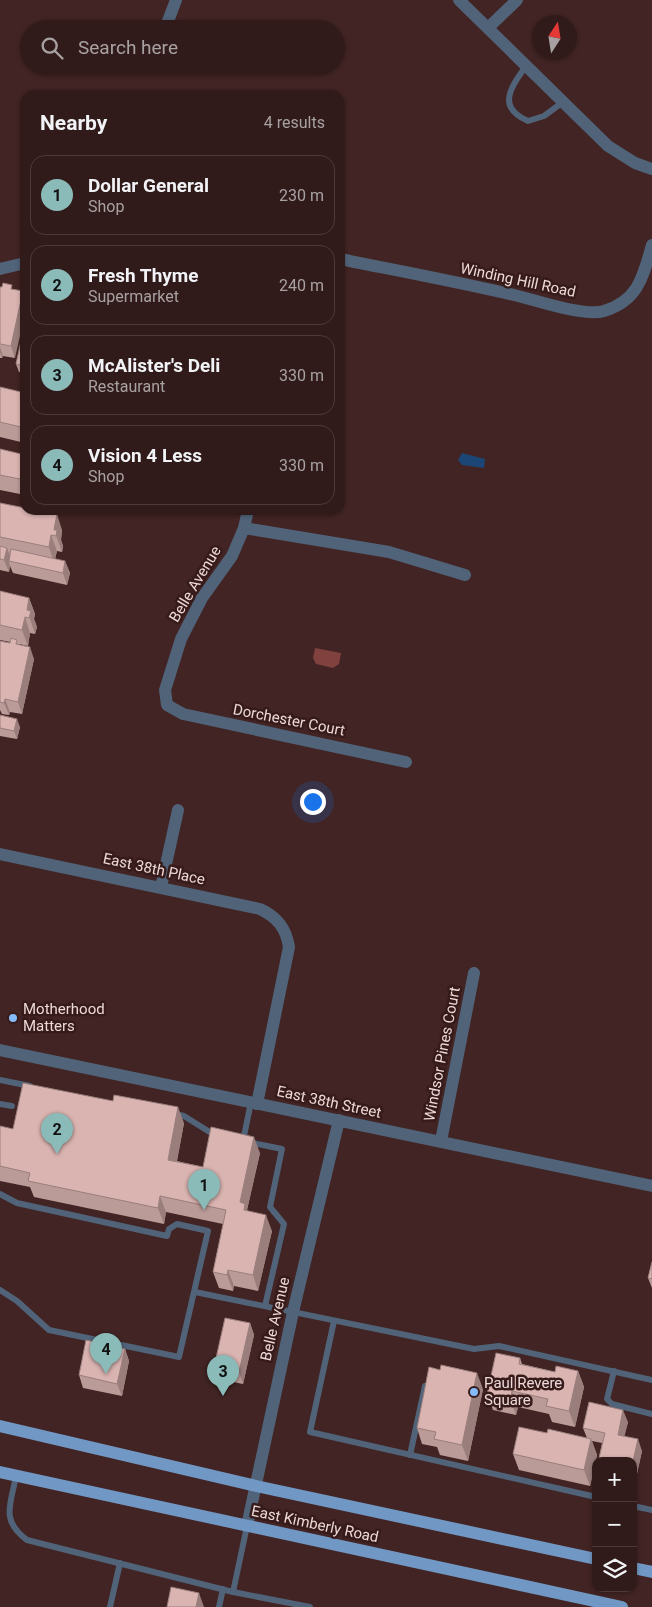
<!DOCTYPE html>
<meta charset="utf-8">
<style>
:root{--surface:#311b1a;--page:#392423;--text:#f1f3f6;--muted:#a8a1a2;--line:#4c3939;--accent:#8bbbb9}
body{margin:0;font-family:Roboto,sans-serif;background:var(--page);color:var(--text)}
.controls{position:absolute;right:15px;bottom:15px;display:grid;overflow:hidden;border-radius:10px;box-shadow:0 1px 4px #0004}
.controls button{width:45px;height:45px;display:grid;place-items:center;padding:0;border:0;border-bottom:1px solid var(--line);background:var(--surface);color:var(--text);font:25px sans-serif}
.compass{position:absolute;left:532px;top:15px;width:45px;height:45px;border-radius:50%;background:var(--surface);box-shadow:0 1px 4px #0004;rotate:12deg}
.you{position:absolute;left:312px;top:801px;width:18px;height:18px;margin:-12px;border:4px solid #fff;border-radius:50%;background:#1a73e8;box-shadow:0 0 0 8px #1a73e833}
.badge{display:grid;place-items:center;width:32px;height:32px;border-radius:50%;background:var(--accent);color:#111;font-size:16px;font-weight:700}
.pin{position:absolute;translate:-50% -41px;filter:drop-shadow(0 1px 2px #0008)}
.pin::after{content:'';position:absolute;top:26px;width:18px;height:15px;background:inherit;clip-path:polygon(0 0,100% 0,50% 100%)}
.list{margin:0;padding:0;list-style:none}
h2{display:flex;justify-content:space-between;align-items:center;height:65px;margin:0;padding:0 20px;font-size:21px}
h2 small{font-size:16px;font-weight:400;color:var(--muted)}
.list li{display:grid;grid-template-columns:32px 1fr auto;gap:15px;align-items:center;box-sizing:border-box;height:80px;margin:0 10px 10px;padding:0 10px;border:1px solid var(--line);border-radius:15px}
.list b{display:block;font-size:19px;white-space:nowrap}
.list p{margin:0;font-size:16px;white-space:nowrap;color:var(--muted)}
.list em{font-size:16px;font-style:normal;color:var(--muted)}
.icon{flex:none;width:28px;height:28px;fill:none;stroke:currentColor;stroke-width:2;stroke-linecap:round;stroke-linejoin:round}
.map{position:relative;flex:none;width:652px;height:1607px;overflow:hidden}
.search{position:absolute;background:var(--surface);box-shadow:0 1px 4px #0004;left:20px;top:20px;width:325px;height:55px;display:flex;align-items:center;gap:12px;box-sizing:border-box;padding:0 18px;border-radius:28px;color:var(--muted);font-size:19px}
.panel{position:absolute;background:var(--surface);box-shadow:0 1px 4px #0004;left:20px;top:90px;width:325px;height:425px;border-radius:15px}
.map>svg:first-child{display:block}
.green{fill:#81413f}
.water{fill:#1b4676}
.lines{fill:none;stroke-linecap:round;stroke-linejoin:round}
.service{stroke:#506379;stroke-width:6}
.minor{stroke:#506379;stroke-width:12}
.primary{stroke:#7197c4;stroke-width:12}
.wall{fill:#bb9b98}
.shaded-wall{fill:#997e7c}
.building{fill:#dab4b1;stroke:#997e7c}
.poi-dot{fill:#86bbfb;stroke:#361b1a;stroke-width:2}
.labels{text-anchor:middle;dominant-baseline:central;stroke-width:5;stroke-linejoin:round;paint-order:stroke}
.street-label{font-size:15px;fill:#edd9d8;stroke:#361b1a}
.poi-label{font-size:15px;fill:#edd9d8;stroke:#361b1a;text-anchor:start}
</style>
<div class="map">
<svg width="652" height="1607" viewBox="0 0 652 1607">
<rect width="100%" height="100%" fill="#412423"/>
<path class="green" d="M315 648 341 653 339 664 333 668 316 664 313 658Z"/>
<path class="water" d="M462 453 485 459 484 468 462 465 458 460Z"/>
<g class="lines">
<g class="service">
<path d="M526 66C511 87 496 107 528 121L544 116 563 102"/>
<path d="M0 1080 30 1086"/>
<path d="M0 1104 12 1106"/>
<path d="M175 1114 184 1116 216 1136"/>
<path d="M243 1141 251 1102"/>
<path d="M248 1142 282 1149 270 1207 284 1224 265 1306"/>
<path d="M0 1194 17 1203 167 1236 169 1229 177 1224 208 1231 179 1357 49 1330 17 1301 0 1290"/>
<path d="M195 1292 474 1349 499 1346 652 1380"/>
<path d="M334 1321 310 1432 596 1497"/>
<path d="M614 1371 607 1399 612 1404 652 1414"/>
<path d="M410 1455 425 1386"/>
<path d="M16 1476C11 1504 0 1520 27 1540L233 1592 310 1607"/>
<path d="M633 1506 652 1510"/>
<path d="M233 1592 247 1526"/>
<path d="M110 1607 120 1563"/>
<path d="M219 1607 223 1589"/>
</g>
<g class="minor">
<path d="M459 0 608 146 635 163 652 169"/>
<path d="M488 28 517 0"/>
<path d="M165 29 176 0"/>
<path d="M340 259C399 271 459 282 518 296 539 301 585 317 604 311 639 300 643 276 652 245"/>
<path d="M0 269 25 263"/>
<path d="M248 510 244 528 232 556 202 598 181 639 165 690 167 705 183 714 406 762"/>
<path d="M244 528 389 552 465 575"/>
<path d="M0 854 260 909C277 917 286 928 289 947L257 1104"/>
<path d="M161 887 178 810"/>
<path d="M0 1050 652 1186"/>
<path d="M441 1141 474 973"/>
<path d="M247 1526 293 1312 339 1120"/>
</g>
<g class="primary">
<path d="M0 1426 256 1486 596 1559"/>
<path d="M0 1472 622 1607"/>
<path d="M633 1568 652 1572"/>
</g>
</g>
<g class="wall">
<path d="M0 287 15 358 3 356 2 358H0Z"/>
<path d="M25 327V373L19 372 16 364Z"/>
<path d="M0 387 25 393V443L0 437Z"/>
<path d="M0 449 25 455V495L0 490Z"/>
<path d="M0 503 62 530 61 540 63 546 62 552 57 551 55 559 65 561 70 573 67 585 13 573 10 566 9 572 0 570Z"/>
<path d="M0 591 29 598 35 614 34 619 37 627 35 634 30 633 28 646 19 644 34 659 22 714 10 712 9 715 2 714 0 710V641L10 643V642L0 640Z"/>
<path d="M0 715 20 727 17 739 0 736Z"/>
<path d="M184 1123 177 1161 203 1167 260 1153 247 1210 272 1231 258 1291 234 1286 233 1291 219 1288 213 1272 223 1224 166 1212 164 1224 34 1197 30 1187 0 1181V1126L13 1129Z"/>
<path d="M652 1262V1288L648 1278Z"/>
<path d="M250 1323 254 1335 243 1384 218 1379 214 1367Z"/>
<path d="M125 1349 129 1361 122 1396 83 1388 79 1375Z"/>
<path d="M520 1358 522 1364 555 1372 578 1371 584 1387 575 1427 552 1422 549 1414 518 1407 516 1415 493 1410 487 1394Z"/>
<path d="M483 1389 468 1461 440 1455 437 1447 422 1444 417 1428Z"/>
<path d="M628 1422 624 1436 642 1451 636 1478H633V1461H600L599 1458 602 1443 592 1441 597 1455 590 1486 519 1470 513 1454 547 1433 587 1438 583 1428Z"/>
</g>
<g class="shaded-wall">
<path d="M23 291 25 297V314L15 358 11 346Z"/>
<path d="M0 347 3 356 2 358 0 352Z"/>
<path d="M57 514 62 530 61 540 63 546 62 552 54 530Z"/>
<path d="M51 535 57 551 54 563 49 547Z"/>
<path d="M7 548 12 560 9 561 10 566 9 572 4 560Z"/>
<path d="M65 561 70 573 67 585 63 573Z"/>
<path d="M29 598 35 614 34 619 37 627 35 634 27 610Z"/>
<path d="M25 617 30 633 28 646 22 630Z"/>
<path d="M30 647 34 659 22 714 18 702Z"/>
<path d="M5 699 10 712 9 715 4 703Z"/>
<path d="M17 719 20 727 17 739 14 731Z"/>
<path d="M178 1107 184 1123 174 1176 168 1160Z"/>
<path d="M254 1137 260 1153 247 1210 249 1226 240 1202Z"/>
<path d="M160 1196 166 1212 164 1224 158 1208Z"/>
<path d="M266 1215 272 1231 258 1291 253 1275Z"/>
<path d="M228 1270 234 1286 233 1291 227 1275Z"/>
<path d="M250 1323 254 1335 243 1384 239 1372Z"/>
<path d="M125 1349 129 1361 122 1396 117 1384Z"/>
<path d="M578 1371 584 1387 575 1427 569 1411Z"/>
<path d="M477 1373 483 1389 468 1461 462 1445Z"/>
<path d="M512 1391 518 1407 516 1415 510 1399Z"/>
<path d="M623 1410 628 1422 622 1447 618 1435Z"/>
<path d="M591 1439 597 1455 590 1486 584 1470Z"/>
<path d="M638 1439 642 1451 636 1478 633 1471V1461Z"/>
<path d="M199 1593 204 1607H196Z"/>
</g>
<g class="building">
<path d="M3 283 12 285 11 289 23 291 11 346 0 344V287H2Z"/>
<path d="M24 327H25V366L16 364Z"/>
<path d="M0 387 25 393V428L0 422Z"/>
<path d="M0 449 25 455V480L0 475Z"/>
<path d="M0 503 25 508V510H35L57 514 54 530H57L56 536 51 535 49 547 0 537Z"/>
<path d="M0 546 7 548 4 560 0 559Z"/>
<path d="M11 549 65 561 63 573 9 561Z"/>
<path d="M0 591 29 598 27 610 31 611 29 618 25 617 22 630 0 625Z"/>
<path d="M11 638 17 640 16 644 30 647 18 702 5 699 4 703 0 702V641L10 643Z"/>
<path d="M0 715 17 719 14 731 0 728Z"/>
<path d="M23 1083 113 1101 114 1095 178 1107 168 1160 203 1167 211 1127 254 1137 240 1202 245 1204 244 1210 266 1215 253 1275 228 1270 227 1275 213 1272 226 1210 160 1196 158 1208 28 1181 30 1173 0 1166V1126L13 1129Z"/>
<path d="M652 1262V1279L648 1278Z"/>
<path d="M225 1318 250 1323 239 1372 214 1367Z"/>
<path d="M86 1340 125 1349 117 1384 79 1375Z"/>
<path d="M496 1353 520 1358 519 1364 555 1372 556 1366 578 1371 569 1411 546 1406 548 1399 512 1391 510 1399 487 1394Z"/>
<path d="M441 1365 477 1373 462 1445 434 1439 436 1432 417 1428 429 1367 440 1370Z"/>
<path d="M589 1402 623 1410 618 1435 638 1439 633 1461H609L599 1458 605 1433 583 1428Z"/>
<path d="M519 1427 547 1433 548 1429 591 1439 584 1470 513 1454Z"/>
<path d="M171 1587 199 1593 196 1607H167Z"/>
</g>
<g class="poi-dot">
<circle cx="13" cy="1018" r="5"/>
<circle cx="474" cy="1392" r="5"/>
</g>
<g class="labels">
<g class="street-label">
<text transform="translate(518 280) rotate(12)">Winding Hill Road</text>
<text transform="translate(195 584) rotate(-59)">Belle Avenue</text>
<text transform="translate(289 720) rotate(11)">Dorchester Court</text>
<text transform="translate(154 869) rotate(12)">East 38th Place</text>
<text transform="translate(442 1054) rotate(-79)">Windsor Pines Court</text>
<text transform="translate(329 1102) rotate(12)">East 38th Street</text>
<text transform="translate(275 1319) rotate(-77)">Belle Avenue</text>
<text transform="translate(315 1524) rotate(12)">East Kimberly Road</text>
</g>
<g class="poi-label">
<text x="23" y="1009">Motherhood<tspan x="23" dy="17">Matters</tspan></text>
<text x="484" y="1383">Paul Revere<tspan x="484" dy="17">Square</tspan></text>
</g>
</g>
</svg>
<div class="controls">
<button>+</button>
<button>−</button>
<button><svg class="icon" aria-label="layers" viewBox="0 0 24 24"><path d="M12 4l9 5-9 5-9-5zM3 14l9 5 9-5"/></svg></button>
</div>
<svg class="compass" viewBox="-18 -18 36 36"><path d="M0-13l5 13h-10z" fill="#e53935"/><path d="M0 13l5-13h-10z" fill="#a8a1a2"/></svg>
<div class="you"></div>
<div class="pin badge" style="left:204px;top:1210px">1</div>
<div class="pin badge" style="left:57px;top:1154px">2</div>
<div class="pin badge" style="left:223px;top:1396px">3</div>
<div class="pin badge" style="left:106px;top:1374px">4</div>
<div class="search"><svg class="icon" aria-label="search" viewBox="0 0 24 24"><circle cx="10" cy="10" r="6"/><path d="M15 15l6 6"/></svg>Search here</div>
<section class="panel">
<h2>Nearby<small>4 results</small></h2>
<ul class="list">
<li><span class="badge">1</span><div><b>Dollar General</b><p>Shop</p></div><em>230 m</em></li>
<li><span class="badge">2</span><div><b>Fresh Thyme</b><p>Supermarket</p></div><em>240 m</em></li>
<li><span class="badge">3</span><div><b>McAlister's Deli</b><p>Restaurant</p></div><em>330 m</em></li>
<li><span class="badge">4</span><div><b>Vision 4 Less</b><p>Shop</p></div><em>330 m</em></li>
</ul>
</section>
</div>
